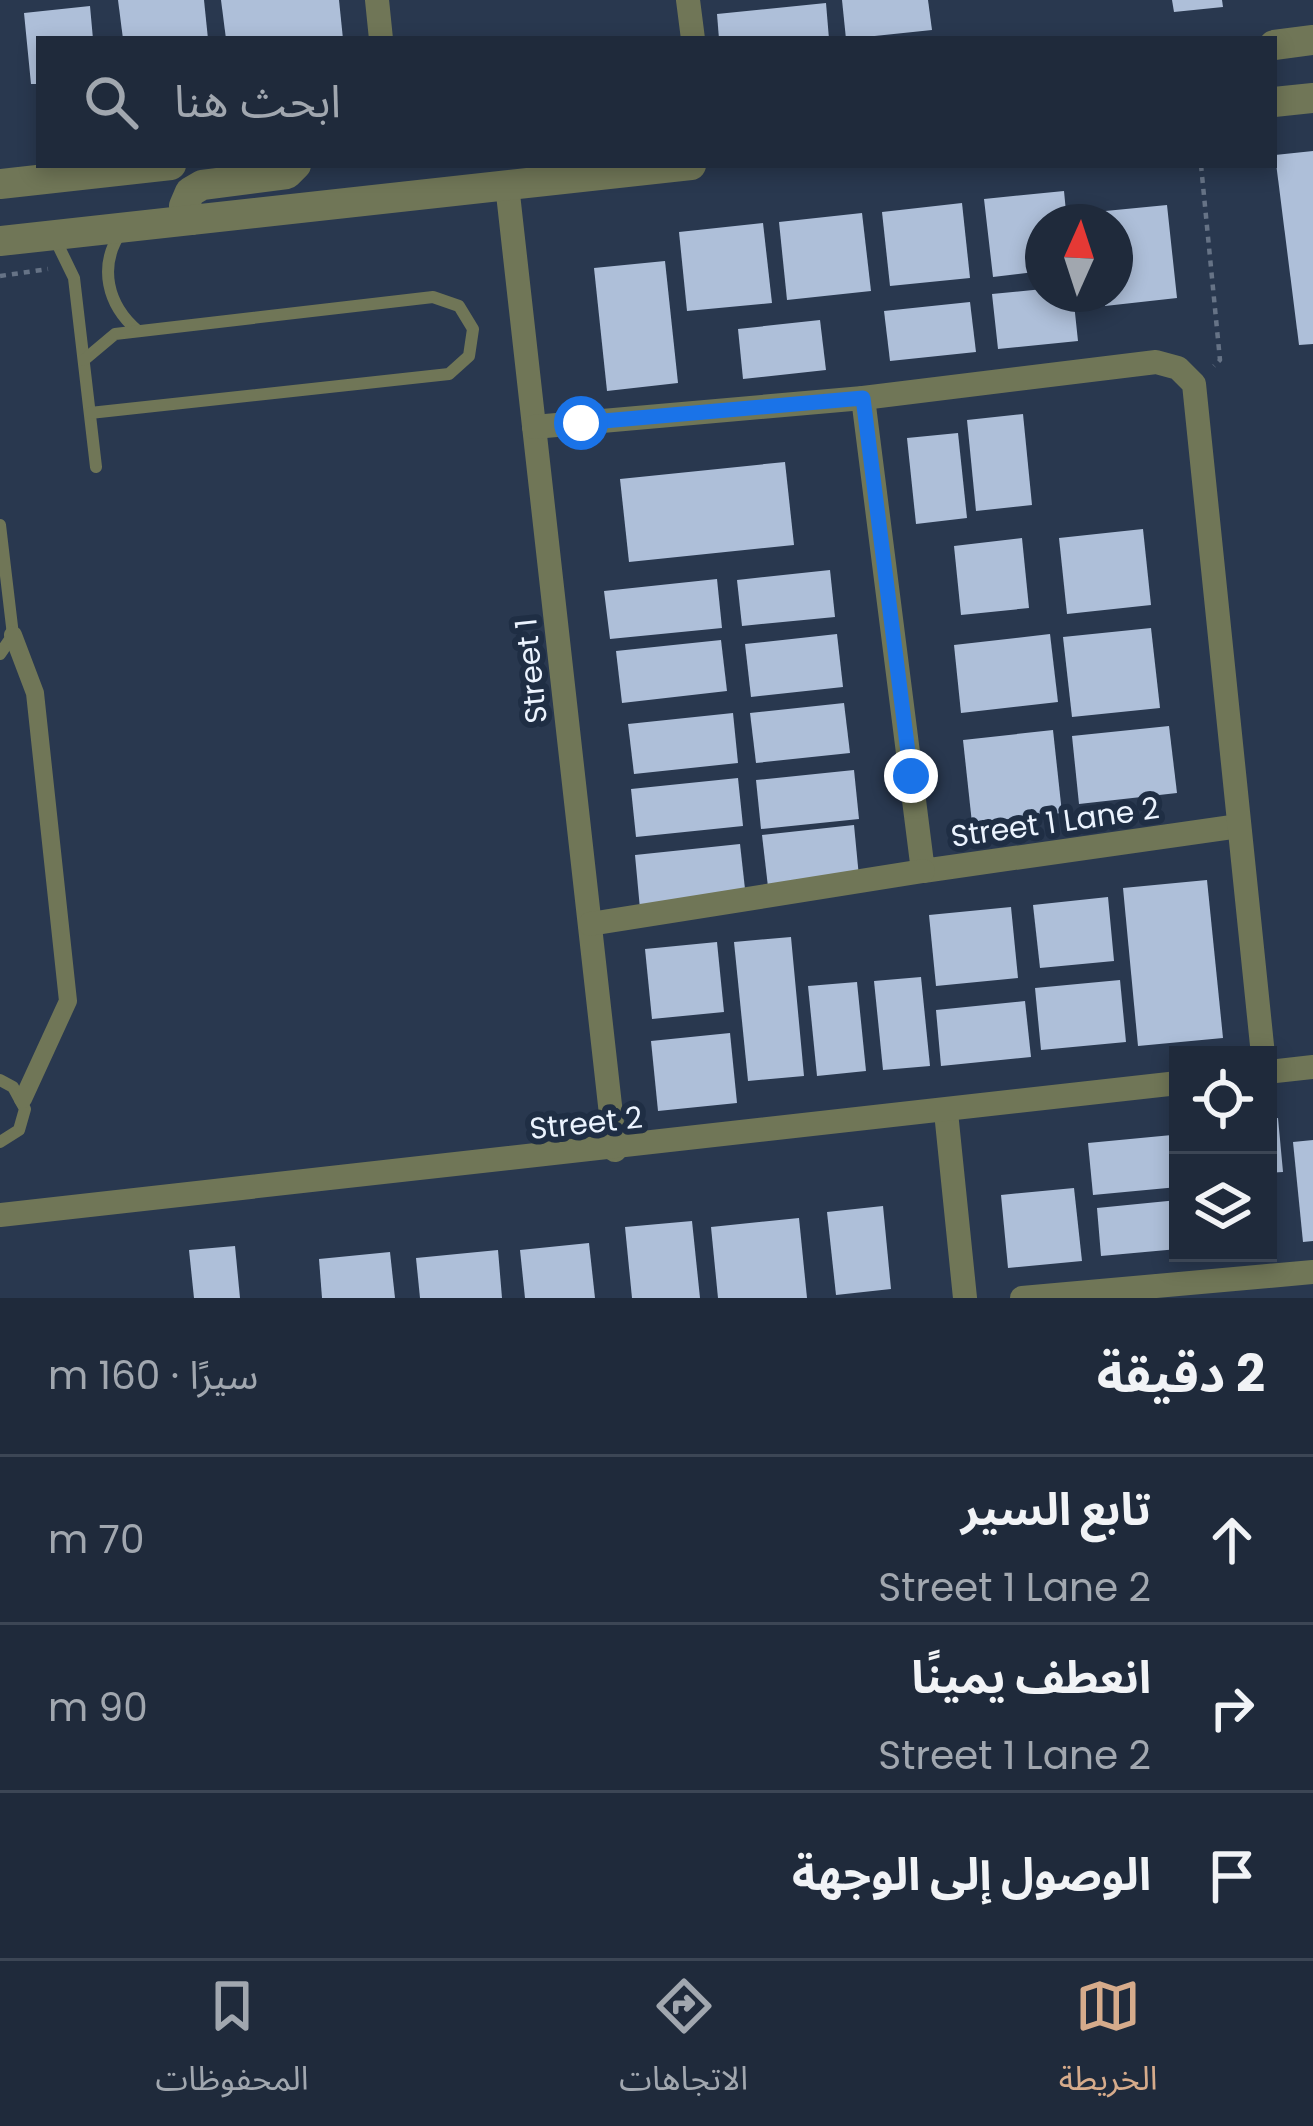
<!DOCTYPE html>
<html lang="ar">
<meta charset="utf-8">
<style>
:root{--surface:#1f2a3b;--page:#2c3646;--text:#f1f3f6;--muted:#a1a7af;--line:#3c4655;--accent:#d6ab8b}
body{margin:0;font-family:Poppins,"Noto Sans Arabic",sans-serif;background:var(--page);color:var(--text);direction:rtl}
.controls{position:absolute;right:36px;bottom:36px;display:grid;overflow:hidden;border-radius:0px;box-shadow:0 6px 18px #0003}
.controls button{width:108px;height:108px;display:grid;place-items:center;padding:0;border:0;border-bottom:3px solid var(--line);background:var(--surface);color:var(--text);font:60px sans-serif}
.compass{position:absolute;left:1025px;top:204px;width:108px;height:108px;border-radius:50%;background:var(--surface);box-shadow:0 6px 18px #0003;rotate:3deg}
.stop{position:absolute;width:36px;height:36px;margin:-27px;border:9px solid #1a73e8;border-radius:50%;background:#fff}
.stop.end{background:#1a73e8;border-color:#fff;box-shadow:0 3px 12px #0008}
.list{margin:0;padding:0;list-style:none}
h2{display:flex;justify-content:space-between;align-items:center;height:156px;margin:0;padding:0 48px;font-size:51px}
h2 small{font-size:39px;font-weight:400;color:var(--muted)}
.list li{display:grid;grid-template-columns:78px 1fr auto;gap:36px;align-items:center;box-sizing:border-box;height:168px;padding:0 48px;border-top:3px solid var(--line)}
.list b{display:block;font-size:45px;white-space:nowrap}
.list p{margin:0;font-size:39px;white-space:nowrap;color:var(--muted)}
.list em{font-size:39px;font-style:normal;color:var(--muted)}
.icon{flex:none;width:66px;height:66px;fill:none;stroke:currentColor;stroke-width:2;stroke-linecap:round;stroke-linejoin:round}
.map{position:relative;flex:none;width:1313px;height:1298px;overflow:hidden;direction:ltr}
.search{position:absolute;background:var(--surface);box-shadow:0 6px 18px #0003;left:36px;right:36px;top:36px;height:132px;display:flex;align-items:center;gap:30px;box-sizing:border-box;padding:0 42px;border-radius:0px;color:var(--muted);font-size:45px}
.sheet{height:660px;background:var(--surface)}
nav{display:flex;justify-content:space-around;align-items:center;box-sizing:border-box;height:168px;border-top:3px solid var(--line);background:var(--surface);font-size:33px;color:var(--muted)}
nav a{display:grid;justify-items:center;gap:6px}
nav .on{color:var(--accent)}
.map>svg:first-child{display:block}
.building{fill:#aebfd9}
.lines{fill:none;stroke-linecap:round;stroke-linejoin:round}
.path{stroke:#667386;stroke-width:4.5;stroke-dasharray:6 6;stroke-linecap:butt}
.service{stroke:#707657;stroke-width:12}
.pedestrian{stroke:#707657;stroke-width:18}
.minor{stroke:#707657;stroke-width:24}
.tertiary{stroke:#707657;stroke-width:30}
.route{stroke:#1a73e8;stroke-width:15}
.labels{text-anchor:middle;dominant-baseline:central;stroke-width:12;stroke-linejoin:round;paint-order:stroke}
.street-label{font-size:30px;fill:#ebf3fe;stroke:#1f2e44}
</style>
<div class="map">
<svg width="1313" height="1298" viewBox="0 0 1313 1298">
<rect width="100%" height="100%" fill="#29384f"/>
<g class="building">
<path d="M118 0H204L208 39H123Z"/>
<path d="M221 0H339L343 39H226Z"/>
<path d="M842 0H928L932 30 846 39Z"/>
<path d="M1172 0H1222L1223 7 1174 12Z"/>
<path d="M826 3 829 39H719L717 14Z"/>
<path d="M90 6 93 39H39V84H31L24 13Z"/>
<path d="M1313 151V344L1299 345 1275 155Z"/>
<path d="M1064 191 1067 222H1043V271L993 277 984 199Z"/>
<path d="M962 203 970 278 890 286 882 212Z"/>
<path d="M1167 205 1177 298 1105 306 1104 294H1115V222H1096L1095 212Z"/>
<path d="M862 213 871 291 787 300 779 222Z"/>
<path d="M763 223 772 303 687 311 679 232Z"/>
<path d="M665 261 678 383 607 391 594 268Z"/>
<path d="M1043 289V294H1073L1078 341 998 349 992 294Z"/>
<path d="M970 302 976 352 890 361 884 311Z"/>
<path d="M820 320 826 370 743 379 738 329Z"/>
<path d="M1023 414 1032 505 976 511 967 420Z"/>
<path d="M958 433 967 518 916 524 907 438Z"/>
<path d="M785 462 794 545 629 562 620 479Z"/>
<path d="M1143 529 1151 605 1067 614 1059 538Z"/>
<path d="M1022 538 1029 608 961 615 954 546Z"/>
<path d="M830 570 835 617 742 626 737 580Z"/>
<path d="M717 579 722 628 610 639 604 591Z"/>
<path d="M1151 628 1160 708 1072 717 1063 637Z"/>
<path d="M837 634 843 687 751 697 745 644Z"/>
<path d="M1050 634 1058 702 961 713 954 645Z"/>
<path d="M721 640 727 691 622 703 616 651Z"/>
<path d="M844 703 850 753 756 763 750 713Z"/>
<path d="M733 713 738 763 634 774 628 724Z"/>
<path d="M1169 726 1177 793 1079 804 1072 736Z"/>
<path d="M1053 730 1062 813 972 823 963 740Z"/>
<path d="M854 770 859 819 761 829 756 780Z"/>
<path d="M738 778 743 826 636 837 631 789Z"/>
<path d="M854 825 859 877 768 887 762 835Z"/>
<path d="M740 844 746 898 640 909 635 855Z"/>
<path d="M1207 880 1223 1038 1138 1046 1123 888Z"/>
<path d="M1108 897 1114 961 1040 968 1033 905Z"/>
<path d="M1011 907 1018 978 936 986 929 915Z"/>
<path d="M791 937 804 1076 748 1081 734 942Z"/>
<path d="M717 942 724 1012 652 1019 645 949Z"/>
<path d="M921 977 930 1066 883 1070 874 981Z"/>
<path d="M1120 980 1126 1042 1041 1050 1035 988Z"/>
<path d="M857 982 866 1071 817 1076 808 986Z"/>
<path d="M1025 1001 1031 1057 941 1066 936 1010Z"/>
<path d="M730 1033 737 1103 658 1111 651 1041Z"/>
<path d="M1278 1118 1283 1172 1268 1173V1119Z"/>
<path d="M1172 1135 1178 1187 1093 1195 1088 1143Z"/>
<path d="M1313 1140V1241L1303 1242 1293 1142Z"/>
<path d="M1074 1188 1082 1261 1008 1268 1001 1195Z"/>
<path d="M1178 1200V1249L1101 1256 1097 1208Z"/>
<path d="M883 1206 891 1289 836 1295 827 1212Z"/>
<path d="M799 1218 807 1298H718L711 1227Z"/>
<path d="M692 1221 700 1298H632L625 1227Z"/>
<path d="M589 1243 595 1298H525L520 1250Z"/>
<path d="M235 1246 240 1298H194L189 1250Z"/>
<path d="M498 1250 502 1298H420L416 1258Z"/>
<path d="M390 1252 395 1298H322L319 1259Z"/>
</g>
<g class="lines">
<g class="path">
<path d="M1201 165 1220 360 1214 366"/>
<path d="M0 276 48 269"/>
</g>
<g class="service">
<path d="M121 232C98 266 107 305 138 331"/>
<path d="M56 241 74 278 96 467"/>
<path d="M84 360 115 334 433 297 459 306 473 329 469 356 449 374 90 413"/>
<path d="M0 525 13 635 0 654"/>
<path d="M0 1080 13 1087 25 1109 19 1130 0 1142"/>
</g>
<path class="pedestrian" d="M13 635 35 693 68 1001 23 1099"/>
<g class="minor">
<path d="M377 0 381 39"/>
<path d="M688 0 693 39"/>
<path d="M507 185 615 1150"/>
<path d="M863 398 923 871 1239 826"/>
<path d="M534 427 863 398 1156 362 1178 368 1194 384 1263 1055"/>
<path d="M590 924 923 871"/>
<path d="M1268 1072 1313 1067"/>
<path d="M946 1112 965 1298"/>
<path d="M0 1215 1178 1083"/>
<path d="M1022 1298 1313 1272"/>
</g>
<g class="tertiary">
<path d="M1274 45 1313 40"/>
<path d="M1274 102 1313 98"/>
<path d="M0 184 171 165"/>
<path d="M191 220 184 206 190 192 202 185 287 174 296 165"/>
<path d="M0 241 691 165"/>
</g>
</g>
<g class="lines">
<path class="route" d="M581 423 863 398 911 776"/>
</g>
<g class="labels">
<g class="street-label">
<text transform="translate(531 671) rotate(-96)">Street 1</text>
<text transform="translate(1055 822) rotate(-8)">Street 1 Lane 2</text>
<text transform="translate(586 1123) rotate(-6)">Street 2</text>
</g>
</g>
</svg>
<div class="controls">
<button><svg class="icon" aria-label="locate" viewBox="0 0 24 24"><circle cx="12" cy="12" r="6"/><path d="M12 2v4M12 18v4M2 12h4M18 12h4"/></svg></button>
<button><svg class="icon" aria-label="layers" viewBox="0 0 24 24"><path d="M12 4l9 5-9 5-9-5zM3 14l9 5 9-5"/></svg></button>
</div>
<svg class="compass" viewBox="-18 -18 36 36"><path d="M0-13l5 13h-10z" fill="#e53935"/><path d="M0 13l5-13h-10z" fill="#a1a7af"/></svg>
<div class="stop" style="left:581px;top:423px"></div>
<div class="stop end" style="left:911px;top:776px"></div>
<div class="search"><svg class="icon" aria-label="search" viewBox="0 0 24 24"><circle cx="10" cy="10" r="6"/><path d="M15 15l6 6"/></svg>ابحث هنا</div>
</div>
<section class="sheet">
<h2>2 دقيقة<small>سيرًا · 160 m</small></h2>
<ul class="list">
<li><svg class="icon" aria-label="ahead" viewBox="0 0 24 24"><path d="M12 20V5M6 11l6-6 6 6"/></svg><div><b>تابع السير</b><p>Street 1 Lane 2</p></div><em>70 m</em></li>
<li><svg class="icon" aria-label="right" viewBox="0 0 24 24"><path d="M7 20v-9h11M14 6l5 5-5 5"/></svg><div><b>انعطف يمينًا</b><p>Street 1 Lane 2</p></div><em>90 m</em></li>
<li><svg class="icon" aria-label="arrive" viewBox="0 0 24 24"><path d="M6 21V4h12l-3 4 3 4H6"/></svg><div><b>الوصول إلى الوجهة</b></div></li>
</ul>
</section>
<nav>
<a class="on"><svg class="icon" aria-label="map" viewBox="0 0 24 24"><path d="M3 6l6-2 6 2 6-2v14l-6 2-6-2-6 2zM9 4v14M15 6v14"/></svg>الخريطة</a>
<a><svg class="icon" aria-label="directions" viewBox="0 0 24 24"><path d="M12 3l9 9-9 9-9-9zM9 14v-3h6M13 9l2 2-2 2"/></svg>الاتجاهات</a>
<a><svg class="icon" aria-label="saved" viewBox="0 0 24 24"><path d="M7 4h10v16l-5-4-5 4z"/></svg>المحفوظات</a>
</nav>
